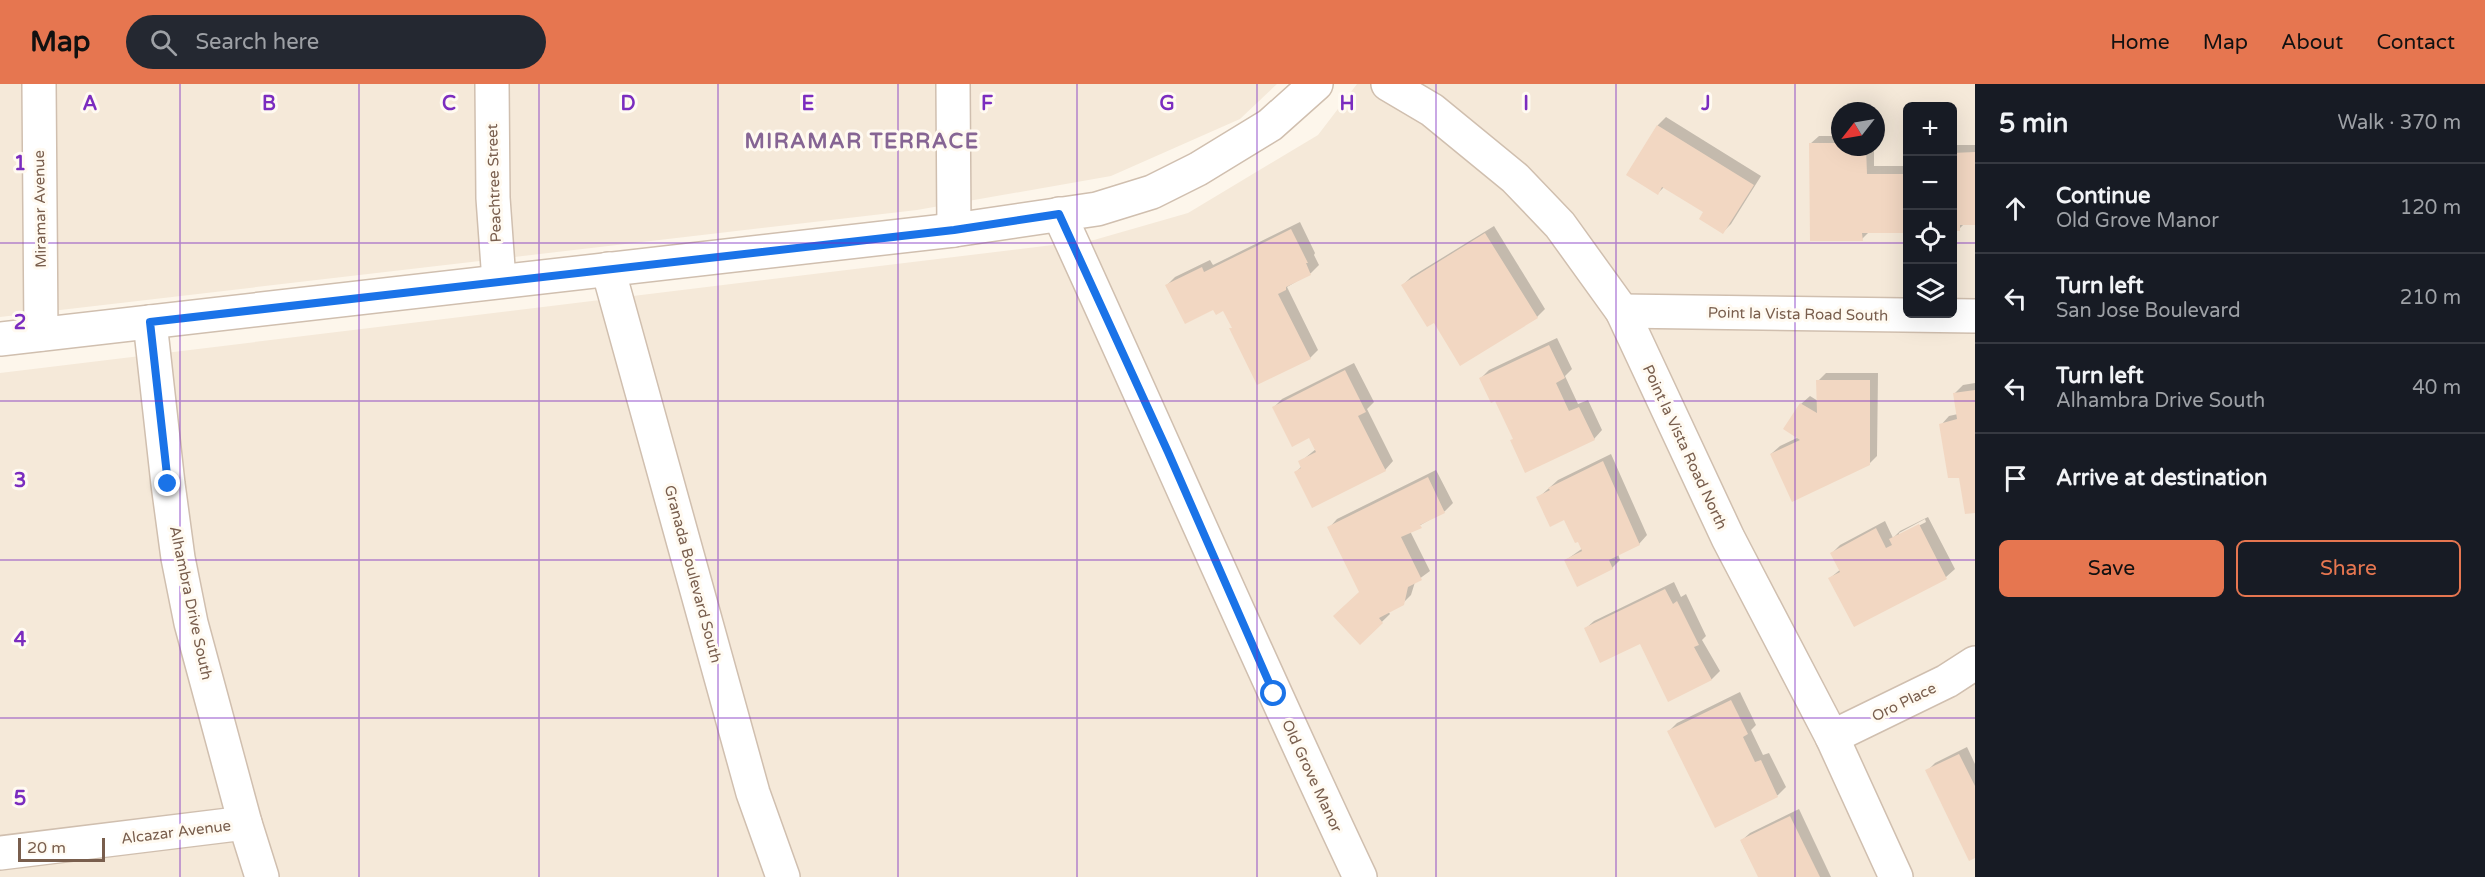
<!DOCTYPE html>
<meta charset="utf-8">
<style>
:root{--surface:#171b24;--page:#242831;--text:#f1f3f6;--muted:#9ea1a6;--line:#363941;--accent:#e67650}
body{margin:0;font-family:"Varela Round",sans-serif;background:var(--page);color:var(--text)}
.controls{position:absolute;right:18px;top:18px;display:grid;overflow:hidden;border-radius:9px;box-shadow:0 6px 24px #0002}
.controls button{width:54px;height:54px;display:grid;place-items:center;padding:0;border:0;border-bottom:2px solid var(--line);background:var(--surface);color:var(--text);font:30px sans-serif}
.compass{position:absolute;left:1831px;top:18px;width:54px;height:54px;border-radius:50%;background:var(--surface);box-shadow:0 6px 24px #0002;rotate:239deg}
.scale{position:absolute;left:18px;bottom:15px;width:87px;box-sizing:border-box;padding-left:6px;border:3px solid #795e4d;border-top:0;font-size:16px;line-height:21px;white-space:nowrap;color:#795e4d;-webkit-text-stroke:4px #fffaf1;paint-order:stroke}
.stop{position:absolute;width:18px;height:18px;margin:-14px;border:4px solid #1a73e8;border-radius:50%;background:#fff}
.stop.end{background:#1a73e8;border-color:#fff;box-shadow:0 2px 6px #0008}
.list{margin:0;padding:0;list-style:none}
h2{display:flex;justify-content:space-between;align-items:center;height:78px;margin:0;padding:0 24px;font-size:26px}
h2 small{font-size:20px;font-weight:400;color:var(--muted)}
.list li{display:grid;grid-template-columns:39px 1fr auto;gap:18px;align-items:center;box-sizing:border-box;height:90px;padding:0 24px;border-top:2px solid var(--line)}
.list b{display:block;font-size:22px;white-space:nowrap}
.list p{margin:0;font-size:20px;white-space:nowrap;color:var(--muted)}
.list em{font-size:20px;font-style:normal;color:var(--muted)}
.actions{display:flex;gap:12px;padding:18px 24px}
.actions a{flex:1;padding:14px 0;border:2px solid var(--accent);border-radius:9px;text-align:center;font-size:21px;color:var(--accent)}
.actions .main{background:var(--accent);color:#111}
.icon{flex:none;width:33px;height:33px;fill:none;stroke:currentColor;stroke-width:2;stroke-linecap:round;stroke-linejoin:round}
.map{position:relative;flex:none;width:1975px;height:793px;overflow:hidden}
header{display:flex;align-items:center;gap:36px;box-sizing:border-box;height:84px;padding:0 30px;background:var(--accent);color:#111}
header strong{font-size:28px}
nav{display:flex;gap:33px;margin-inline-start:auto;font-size:21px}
.search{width:420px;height:54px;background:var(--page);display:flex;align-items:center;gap:15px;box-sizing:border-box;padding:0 21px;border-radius:33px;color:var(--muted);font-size:22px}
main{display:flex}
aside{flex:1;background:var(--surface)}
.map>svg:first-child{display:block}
.residential{fill:#f5e9d9;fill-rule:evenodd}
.shadow{fill:#0003;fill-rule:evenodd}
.building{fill:#f2d7c2}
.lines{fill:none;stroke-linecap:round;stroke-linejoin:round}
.minor-casing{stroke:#d0bfaf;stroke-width:36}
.minor{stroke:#fff;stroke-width:33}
.route{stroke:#1a73e8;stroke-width:8}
.grid{fill:none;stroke:#7b2cbf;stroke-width:1.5;stroke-opacity:0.55}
.labels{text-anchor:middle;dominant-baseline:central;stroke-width:6;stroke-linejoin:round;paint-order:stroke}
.street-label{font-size:15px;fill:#795e4d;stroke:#fffaf1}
.district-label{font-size:21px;font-weight:bold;letter-spacing:1.5px;fill:#866594;stroke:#fffaf1}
.grid-label{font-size:20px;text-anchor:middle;font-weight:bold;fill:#7b2cbf;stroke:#fffaf1;stroke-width:6;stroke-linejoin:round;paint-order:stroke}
</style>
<header>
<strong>Map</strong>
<div class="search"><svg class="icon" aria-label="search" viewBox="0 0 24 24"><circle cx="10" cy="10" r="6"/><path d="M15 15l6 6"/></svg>Search here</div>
<nav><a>Home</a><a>Map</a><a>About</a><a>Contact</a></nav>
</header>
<main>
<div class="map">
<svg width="1975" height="793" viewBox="0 0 1975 793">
<rect width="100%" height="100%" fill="#fdf6eb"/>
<g class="residential">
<path d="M0 0H1277L1240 35 1111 92 917 126 0 233Z"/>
<path d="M1357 0H1975V793H0V289L1094 156 1188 129 1318 51ZM1908 22H1952V230H1908ZM1840 27H1876V63H1840Z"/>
</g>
<g class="shadow">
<path d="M1666 33 1761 92 1731 140 1723 148 1705 128 1664 103 1658 109 1628 91 1658 41Z"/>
<path d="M1819 52H1840V63H1874V82H1908V147H1870L1862 155 1810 60Z"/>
<path d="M1952 61H1975V139H1965L1959 145H1952Z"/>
<path d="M1300 138 1315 169 1314 171 1319 181 1311 189 1287 203 1318 266 1310 274 1231 245 1233 243 1224 225 1214 224 1167 201 1175 193 1210 176 1213 181Z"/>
<path d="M1494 142 1545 225 1537 233 1403 201 1411 193Z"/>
<path d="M1557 254 1572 285 1565 292 1578 320 1588 316 1602 346 1594 355 1514 354 1495 315 1481 294 1489 286Z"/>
<path d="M1354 279 1374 318 1367 325 1393 377 1385 386 1296 388 1302 382 1300 378 1316 365 1310 352 1274 323 1282 315Z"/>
<path d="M1826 289H1878L1877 372 1869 380 1771 370 1780 362 1799 353 1785 345 1801 320 1810 312 1818 317V297Z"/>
<path d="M1975 299V427L1941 341 1949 332 1958 330 1954 310 1963 301Z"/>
<path d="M1611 370 1647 451 1639 460 1618 470 1620 476 1612 484 1566 476 1583 464 1564 434 1538 414 1558 396Z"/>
<path d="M1436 386 1453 419 1445 427 1410 447 1430 487 1415 498 1411 511 1403 519 1388 527 1390 530 1360 559 1361 508 1329 444 1337 435Z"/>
<path d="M1928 433 1955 485 1946 493 1854 541 1830 494 1841 485 1832 469 1840 461 1885 437 1893 454 1900 447ZM1925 435 1926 438 1899 452V449Z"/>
<path d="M1674 498 1681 513 1686 510 1706 552 1702 556 1720 587 1712 595 1669 616 1641 558 1585 545 1594 537Z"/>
<path d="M1740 608 1756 641 1751 646 1763 671 1769 669 1786 703 1778 711 1715 742 1669 647 1677 639Z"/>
<path d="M1967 663 1975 680V772L1927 687 1935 679Z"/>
<path d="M1799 725 1831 793H1759L1741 757 1750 749Z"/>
</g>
<g class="building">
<path d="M1657 41 1754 101 1723 150 1699 135 1703 128 1662 103 1658 111 1626 91Z"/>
<path d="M1809 59H1840V63H1866L1867 90H1908V149H1862L1863 157H1810Z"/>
<path d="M1975 68V141H1960V147H1952V69Z"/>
<path d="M1291 145 1308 179H1306L1311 191 1286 203V206L1278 210 1311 275 1257 301 1229 244H1232L1223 227 1216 231 1213 226 1185 240 1165 201 1202 183 1204 188Z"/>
<path d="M1485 149 1538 234 1460 282 1434 239 1427 243 1401 201Z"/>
<path d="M1549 261 1565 294 1556 299 1569 327 1579 323 1595 356 1525 389 1510 356 1513 355 1495 317 1491 319 1479 294Z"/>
<path d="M1345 286 1366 328 1358 332 1386 387 1312 424 1294 388 1301 384 1298 377 1316 368 1309 354 1292 363 1272 323Z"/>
<path d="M1816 296H1870V381L1792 418 1770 370 1800 356 1783 345 1800 319 1817 329Z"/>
<path d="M1975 306V429L1965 430 1959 394H1948L1939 340 1957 335 1953 309Z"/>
<path d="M1603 377 1640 461 1609 476 1613 485 1577 503 1564 476 1582 467 1578 458 1575 459 1564 436 1550 443 1536 413 1550 406 1548 404Z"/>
<path d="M1428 393 1445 429 1420 441 1422 444 1401 453 1422 496 1408 503 1404 521 1379 534 1383 539 1360 561 1333 532 1359 508 1327 443Z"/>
<path d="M1919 440 1947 495 1854 543 1828 494 1840 488 1830 469 1876 444 1886 464 1892 461 1889 455Z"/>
<path d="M1665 505 1673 520 1677 517 1699 561 1694 563 1712 596 1668 618 1640 560 1600 579 1584 544Z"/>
<path d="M1731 616 1748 650 1743 653 1755 678 1761 676 1778 713 1715 744 1667 647Z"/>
<path d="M1959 670 1975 702V774L1969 777 1925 686Z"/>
<path d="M1790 732 1820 793H1758L1740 756Z"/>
</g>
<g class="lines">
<g class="minor-casing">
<g id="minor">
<path d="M39 0 41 250"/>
<path d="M492 0 493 114 499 197"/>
<path d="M953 0 954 146"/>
<path d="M1388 0 1432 26 1515 94 1560 141 1622 227 1728 454 1832 653 1896 793"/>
<path d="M1059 130C1160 350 1256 573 1360 793"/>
<path d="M608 185 753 709 783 793"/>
<path d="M1622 227 1975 232"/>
<path d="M150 238 168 400 178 474 191 539 245 739 262 793"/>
<path d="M0 255 954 146 1097 125 1152 108 1198 85 1270 41 1316 0"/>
<path d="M1832 653 1947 597 1975 579"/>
<path d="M0 769 245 739"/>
</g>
</g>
<use href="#minor" class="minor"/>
</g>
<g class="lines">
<path class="route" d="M168 400 150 238 954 146 1059 130 1168 368 1274 610"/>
</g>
<path class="grid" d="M180 0V793M359 0V793M539 0V793M718 0V793M898 0V793M1077 0V793M1257 0V793M1436 0V793M1616 0V793M1795 0V793M0 159H1908M1952 159H1975M0 317H1975M0 476H1975M0 634H1975"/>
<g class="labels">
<g class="street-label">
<text transform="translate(494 99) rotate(-92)">Peachtree Street</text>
<text transform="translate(40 125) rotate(-91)">Miramar Avenue</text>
<text transform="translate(1798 230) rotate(1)">Point la Vista Road South</text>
<text transform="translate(1685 363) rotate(65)">Point la Vista Road North</text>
<text transform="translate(693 490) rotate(75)">Granada Boulevard South</text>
<text transform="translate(191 519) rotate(78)">Alhambra Drive South</text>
<text transform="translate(1904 618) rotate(-26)">Oro Place</text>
<text transform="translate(1312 692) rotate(65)">Old Grove Manor</text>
<text transform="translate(176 748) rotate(-7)">Alcazar Avenue</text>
</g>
<g class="district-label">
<text x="862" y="57">MIRAMAR TERRACE</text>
</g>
</g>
<g class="grid-label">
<text x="90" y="26">A</text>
<text x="269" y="26">B</text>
<text x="449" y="26">C</text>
<text x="628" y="26">D</text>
<text x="808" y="26">E</text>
<text x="987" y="26">F</text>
<text x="1167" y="26">G</text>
<text x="1347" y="26">H</text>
<text x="1526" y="26">I</text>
<text x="1706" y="26">J</text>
<text x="20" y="86">1</text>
<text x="20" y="245">2</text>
<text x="20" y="403">3</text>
<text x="20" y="562">4</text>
<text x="20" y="721">5</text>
</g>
</svg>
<div class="controls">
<button>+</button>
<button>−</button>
<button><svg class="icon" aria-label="locate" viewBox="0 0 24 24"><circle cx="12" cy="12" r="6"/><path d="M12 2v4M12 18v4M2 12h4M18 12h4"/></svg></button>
<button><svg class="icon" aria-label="layers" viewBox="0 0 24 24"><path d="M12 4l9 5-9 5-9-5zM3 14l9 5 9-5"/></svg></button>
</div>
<svg class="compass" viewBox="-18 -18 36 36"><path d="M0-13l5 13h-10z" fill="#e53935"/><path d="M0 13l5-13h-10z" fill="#9ea1a6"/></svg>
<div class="scale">20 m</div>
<div class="stop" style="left:1274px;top:610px"></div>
<div class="stop end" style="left:168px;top:400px"></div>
</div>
<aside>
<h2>5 min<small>Walk · 370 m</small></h2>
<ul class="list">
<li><svg class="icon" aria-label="ahead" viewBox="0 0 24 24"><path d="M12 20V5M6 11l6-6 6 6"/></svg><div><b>Continue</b><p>Old Grove Manor</p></div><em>120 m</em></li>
<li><svg class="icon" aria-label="left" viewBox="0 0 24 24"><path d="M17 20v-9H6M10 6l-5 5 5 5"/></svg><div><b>Turn left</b><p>San Jose Boulevard</p></div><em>210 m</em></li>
<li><svg class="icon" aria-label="left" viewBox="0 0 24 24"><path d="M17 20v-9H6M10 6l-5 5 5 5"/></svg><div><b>Turn left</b><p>Alhambra Drive South</p></div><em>40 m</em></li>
<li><svg class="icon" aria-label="arrive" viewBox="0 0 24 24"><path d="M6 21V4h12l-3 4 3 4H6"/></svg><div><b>Arrive at destination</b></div></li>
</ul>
<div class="actions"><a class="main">Save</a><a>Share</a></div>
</aside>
</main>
